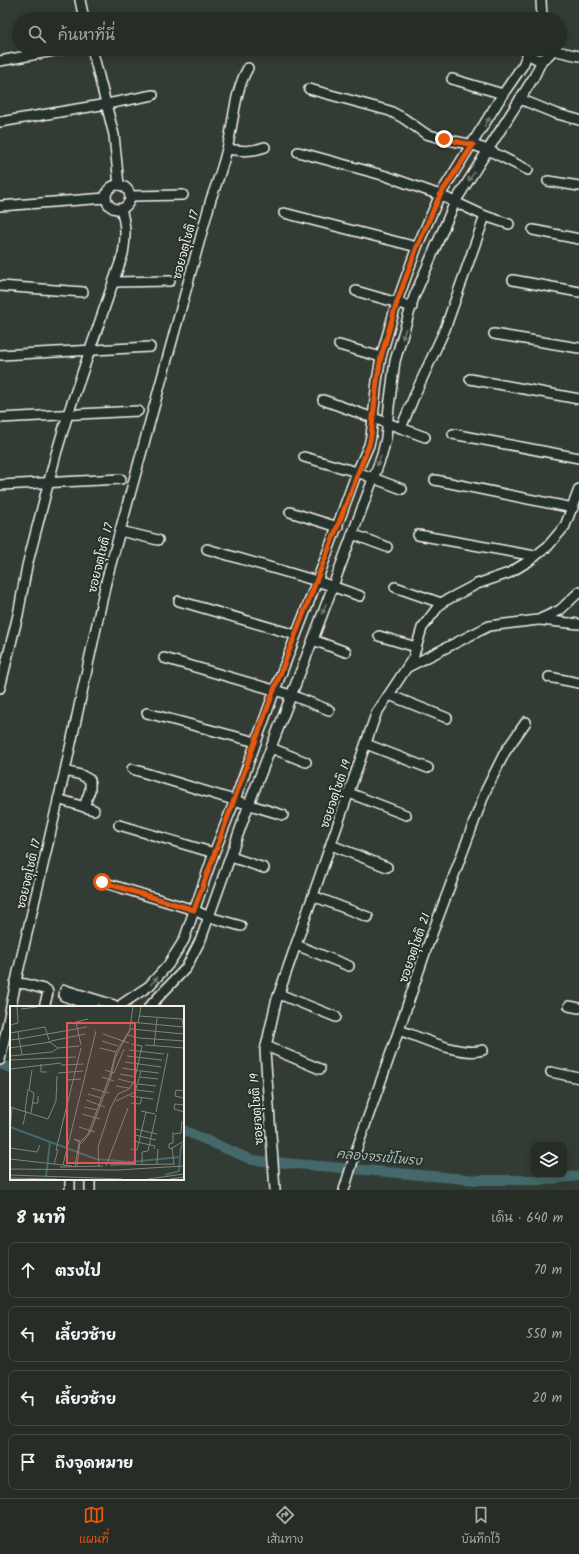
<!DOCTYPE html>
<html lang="th">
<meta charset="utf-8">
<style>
:root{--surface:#262d27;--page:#323933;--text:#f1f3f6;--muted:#a4a8a7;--line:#424944;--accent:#ea580c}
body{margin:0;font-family:Kalam,"Playpen Sans Thai",sans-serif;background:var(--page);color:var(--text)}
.controls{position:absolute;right:12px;bottom:12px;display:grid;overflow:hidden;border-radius:8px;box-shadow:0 2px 10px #0003}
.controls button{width:36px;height:36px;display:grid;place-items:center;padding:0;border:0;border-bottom:1px solid var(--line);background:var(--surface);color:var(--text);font:20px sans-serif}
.stop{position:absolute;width:12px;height:12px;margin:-9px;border:3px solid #ea580c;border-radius:50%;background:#fff}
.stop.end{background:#ea580c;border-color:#fff;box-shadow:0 1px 4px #0008}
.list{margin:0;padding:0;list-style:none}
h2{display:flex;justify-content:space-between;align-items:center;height:52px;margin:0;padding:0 16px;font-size:17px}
h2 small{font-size:13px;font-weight:400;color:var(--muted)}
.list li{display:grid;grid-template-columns:26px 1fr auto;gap:12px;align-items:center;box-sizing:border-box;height:56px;margin:0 8px 8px;padding:0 8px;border:1px solid var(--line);border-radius:8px}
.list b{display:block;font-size:15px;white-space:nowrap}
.list em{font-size:13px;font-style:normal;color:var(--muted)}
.icon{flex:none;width:22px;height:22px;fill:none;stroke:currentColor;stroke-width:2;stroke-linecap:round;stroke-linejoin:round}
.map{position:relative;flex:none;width:579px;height:1190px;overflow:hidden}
.search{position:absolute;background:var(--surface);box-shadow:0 2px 10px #0003;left:12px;right:12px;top:12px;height:44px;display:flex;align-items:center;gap:10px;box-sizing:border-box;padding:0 14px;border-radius:22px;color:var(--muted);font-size:15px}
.sheet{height:308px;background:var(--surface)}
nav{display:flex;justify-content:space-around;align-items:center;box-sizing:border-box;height:56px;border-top:1px solid var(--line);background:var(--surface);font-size:11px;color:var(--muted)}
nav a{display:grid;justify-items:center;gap:2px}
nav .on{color:var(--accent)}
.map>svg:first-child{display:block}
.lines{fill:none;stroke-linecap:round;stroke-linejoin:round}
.canal{stroke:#45696a;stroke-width:10}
.minor-casing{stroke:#f4f1e8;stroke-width:12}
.minor{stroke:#26332d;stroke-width:9}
.oneway{fill:#6e766e}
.route{stroke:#ea580c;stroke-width:5}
.labels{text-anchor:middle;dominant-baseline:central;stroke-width:4;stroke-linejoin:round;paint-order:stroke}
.street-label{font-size:12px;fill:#f4f1e8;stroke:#26332d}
.water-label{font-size:13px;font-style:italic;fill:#aebbb6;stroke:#26332d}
.inset-river{fill:none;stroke:#45696a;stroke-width:2}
.inset-road{fill:none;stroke:#80847c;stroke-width:1}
.view{fill:#de5a58;fill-opacity:0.15;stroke:#de5a58;stroke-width:2}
.inset-edge{fill:none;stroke:#f4f1e8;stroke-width:2}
</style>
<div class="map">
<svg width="579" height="1190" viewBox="0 0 579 1190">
<rect width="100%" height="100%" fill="#333c34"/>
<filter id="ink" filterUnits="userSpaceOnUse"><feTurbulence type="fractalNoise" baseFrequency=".025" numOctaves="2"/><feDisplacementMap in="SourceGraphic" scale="8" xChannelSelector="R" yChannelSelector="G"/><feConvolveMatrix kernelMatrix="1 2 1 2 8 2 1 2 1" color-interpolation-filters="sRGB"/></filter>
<g filter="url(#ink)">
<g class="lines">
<g class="canal">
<path d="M0 1064 11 1068"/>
<path d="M183 1130 252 1160 477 1180H541L579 1176"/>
</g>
<g class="minor-casing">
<g id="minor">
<path d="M80 0 84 19"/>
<path d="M541 0 542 19"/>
<path d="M92 49 114 135 119 185"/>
<path d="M527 49C531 62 548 63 552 49"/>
<path d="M552 50 579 56"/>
<path d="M0 61 64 49"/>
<path d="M452 79 503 94"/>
<path d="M309 89 390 111 403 118 426 134 444 139 473 145 488 150 528 170"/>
<path d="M520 99 554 113 579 120"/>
<path d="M0 122 107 104 153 95"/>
<path d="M227 149C242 151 251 152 265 147"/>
<path d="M298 152 386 176 440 195 485 216 509 224"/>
<path d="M548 181 579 186"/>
<circle cx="118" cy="197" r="12"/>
<path d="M130 196 183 195"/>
<path d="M0 206 106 198"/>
<path d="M284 213 417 247"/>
<path d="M533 230 579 239"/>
<path d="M513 280 579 292"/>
<path d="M114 282 170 281"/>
<path d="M0 286 83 292"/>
<path d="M356 291 412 307"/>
<path d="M494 334 579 348"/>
<path d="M339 345 381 357"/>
<path d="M0 355 150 347"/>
<path d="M470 379 579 399"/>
<path d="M323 400 401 428 416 392 445 329 485 216"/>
<path d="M0 418 138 411"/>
<path d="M401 428 425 437"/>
<path d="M453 434 579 458"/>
<path d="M304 457 357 472 402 489"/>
<path d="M435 480 573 508"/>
<path d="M0 485 121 479"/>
<path d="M290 512 338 527"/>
<path d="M120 531 158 540"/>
<path d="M352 534 387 547"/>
<path d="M418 535 535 556"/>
<path d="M207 549 317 581 360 596"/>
<path d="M395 587 441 603"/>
<path d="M179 601 296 635"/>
<path d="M540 620 579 624"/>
<path d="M379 636 416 647"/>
<path d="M313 640 346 652"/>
<path d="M164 658 291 695 329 710"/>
<path d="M408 667 489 626 538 620 560 610 579 592"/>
<path d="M549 677 579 683"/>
<path d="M0 688 18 615 27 566 56 454 68 414 123 254C126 236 126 226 121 209"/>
<path d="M389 695 447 718"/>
<path d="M147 713 256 742"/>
<path d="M366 744 428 768"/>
<path d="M271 748 306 762"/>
<path d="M132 769 283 815"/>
<path d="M65 771 81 775 90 780V790L84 807"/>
<path d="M349 793 406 815"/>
<path d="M58 799 94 810"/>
<path d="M119 825 214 853"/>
<path d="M331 845 387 867"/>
<path d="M231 857 264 868"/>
<path d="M102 882 194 910 209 917 241 926"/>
<path d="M313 896 368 917"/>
<path d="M296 945 349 966"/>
<path d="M15 983 26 984 47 990 48 993 44 1007"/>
<path d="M279 994 336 1017"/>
<path d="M122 1004 149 986 168 965 184 940 214 853 235 800 275 690 317 581 357 472 369 445 371 436 377 381 381 357 397 302 417 247 440 195 503 94 523 65 528 53"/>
<path d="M569 1006 579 1008"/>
<path d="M93 1007 64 996 65 990 114 1005"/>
<path d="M149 1007 186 968 201 939 249 804 312 642 382 455 386 438 389 407 395 361 414 297 455 202 534 77 542 60"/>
<path d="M399 1030C422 1038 461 1057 483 1050"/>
<path d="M266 1046 320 1069"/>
<path d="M0 1060 18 972 65 771 106 582 211 199C217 183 223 166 227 149 234 122 234 92 248 68"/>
<path d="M551 1072 579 1078"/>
<path d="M70 1179V1190"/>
<path d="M90 1190V1179"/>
<path d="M275 1190 265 1051 276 1002 376 714 413 658 422 628 441 603 477 584 509 573 529 561 548 546 565 526 579 489"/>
<path d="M344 1190 356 1151 399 1030 426 950 486 790 505 752 526 722"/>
</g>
</g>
<use href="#minor" class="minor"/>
</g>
<defs><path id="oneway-solid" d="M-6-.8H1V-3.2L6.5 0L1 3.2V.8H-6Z"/></defs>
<g class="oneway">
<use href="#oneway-solid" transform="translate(487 122) rotate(-59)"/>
<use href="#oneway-solid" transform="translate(471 177) rotate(123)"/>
<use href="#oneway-solid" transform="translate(404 334) rotate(107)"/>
<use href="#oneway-solid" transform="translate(379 461) rotate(112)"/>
<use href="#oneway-solid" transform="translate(324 609) rotate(110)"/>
<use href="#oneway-solid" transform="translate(154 981) rotate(-48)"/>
</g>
</g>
<g class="lines" filter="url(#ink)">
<path class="route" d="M102 882 194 910 274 690 369 445 371 436 377 381 381 357 397 302 417 247 440 195 473 145 444 139"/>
</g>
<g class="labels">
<g class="street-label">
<text transform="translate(186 245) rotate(-75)">ซอยจตุโชติ 17</text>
<text transform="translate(101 558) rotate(-76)">ซอยจตุโชติ 17</text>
<text transform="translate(336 794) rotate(-71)">ซอยจตุโชติ 19</text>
<text transform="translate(29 874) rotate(-77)">ซอยจตุโชติ 17</text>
<text transform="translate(415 948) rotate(-71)">ซอยจตุโชติ 21</text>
<text transform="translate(257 1109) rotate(-94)">ซอยจตุโชติ 19</text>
</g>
<g class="water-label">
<text transform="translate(379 1158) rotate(5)">คลองจรเข้โพรง</text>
</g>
</g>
<g transform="translate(10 1006)">
<rect width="174" height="174" fill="#333c34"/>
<path class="inset-river" d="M0 121 86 153 120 156 170 151 171 141 174 137M155 169 169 165 170 151M36 171 40 136"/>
<path class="inset-road" d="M11 3 27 1M129 10 172 13 174 25M120 16 173 21M128 17 131 1M0 19 8 17 7 1M120 21 123 1M121 23 174 28M0 27 35 21 39 34M93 28 119 37M118 29 129 32 174 35M0 34 9 33 8 25M41 35 75 28M92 35 108 40M41 37 48 42 69 40M71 39 66 16 78 13M135 39 174 42M144 40 147 12M0 42 41 36H38M90 42 106 46M119 44 154 48M12 48 9 33 77 21M0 50 42 46 48 42M117 50 152 54M0 54 66 51M115 56 151 61M31 58V66H37M51 59 74 58M0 63 51 57M95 64 104 67 114 43M131 65 149 67M48 67 73 65M110 68 126 71M92 71 104 75M130 71 148 73M108 73 124 77M57 74 71 73M128 78 146 80M106 80 119 82M81 82 99 87M126 84 144 86M174 85 166 84 165 90 174 92M78 88 91 92M120 90 143 93M76 94 95 101M106 95 125 86 131 65 112 62M22 97H28V90M121 97 130 98 132 91M174 99 165 98 164 103 174 106M0 101 38 113 46 95 47 70M74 101 87 104M15 105 18 83M131 105 145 108M146 106 158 47M21 107 24 87 19 84 22 64M72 108 90 113M13 119 16 105M69 121 85 126M126 123 147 128M0 126 2 102M163 126V137L159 138V142L163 143M164 128 171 127 172 115M125 129 146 134M71 135 78 128 100 69 106 46 121 22 119 23M123 135 145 140 144 143M69 136 64 133 70 135M72 137 80 127 101 71 105 52 120 24M0 142 27 146 30 139M121 143 127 144 136 106M46 144 71 42M0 153 62 160M44 158 48 144H46M132 158V146L138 145 146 109M147 158 148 143M164 158 162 142 174 135M53 159 86 25M100 159 165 158M65 160 69 137M67 160 70 135 71 138M96 160 118 102M50 161 93 160M89 161 88 141 101 101 108 88 119 83 124 76 132 40 121 38M0 163 107 164 174 160M0 169 112 173M0 172 47 173M138 173 174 168M160 173 174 171"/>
<path class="view" d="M57 17H125V157H57Z"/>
<rect width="174" height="174" class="inset-edge"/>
</g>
</svg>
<div class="controls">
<button><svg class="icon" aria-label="layers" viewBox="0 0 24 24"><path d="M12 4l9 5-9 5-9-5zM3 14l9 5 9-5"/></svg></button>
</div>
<div class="stop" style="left:102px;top:882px"></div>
<div class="stop end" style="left:444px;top:139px"></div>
<div class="search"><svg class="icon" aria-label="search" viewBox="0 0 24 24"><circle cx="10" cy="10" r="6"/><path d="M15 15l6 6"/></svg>ค้นหาที่นี่</div>
</div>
<section class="sheet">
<h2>8 นาที<small>เดิน · 640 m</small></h2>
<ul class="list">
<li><svg class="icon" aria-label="ahead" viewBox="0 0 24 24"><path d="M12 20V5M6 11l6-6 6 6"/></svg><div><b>ตรงไป</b></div><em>70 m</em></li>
<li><svg class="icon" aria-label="left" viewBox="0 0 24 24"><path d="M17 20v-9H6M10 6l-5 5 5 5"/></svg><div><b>เลี้ยวซ้าย</b></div><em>550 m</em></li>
<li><svg class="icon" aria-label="left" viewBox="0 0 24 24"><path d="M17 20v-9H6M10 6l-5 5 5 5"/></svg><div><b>เลี้ยวซ้าย</b></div><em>20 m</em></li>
<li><svg class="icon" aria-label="arrive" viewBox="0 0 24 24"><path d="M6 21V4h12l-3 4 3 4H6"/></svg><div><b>ถึงจุดหมาย</b></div></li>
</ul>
</section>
<nav>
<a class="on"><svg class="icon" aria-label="map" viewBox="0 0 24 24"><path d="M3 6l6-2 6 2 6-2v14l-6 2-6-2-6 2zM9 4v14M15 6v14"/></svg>แผนที่</a>
<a><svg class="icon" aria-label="directions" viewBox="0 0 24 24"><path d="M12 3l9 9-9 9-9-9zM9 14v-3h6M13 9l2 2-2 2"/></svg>เส้นทาง</a>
<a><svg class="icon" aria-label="saved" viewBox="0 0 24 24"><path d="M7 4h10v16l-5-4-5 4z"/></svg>บันทึกไว้</a>
</nav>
